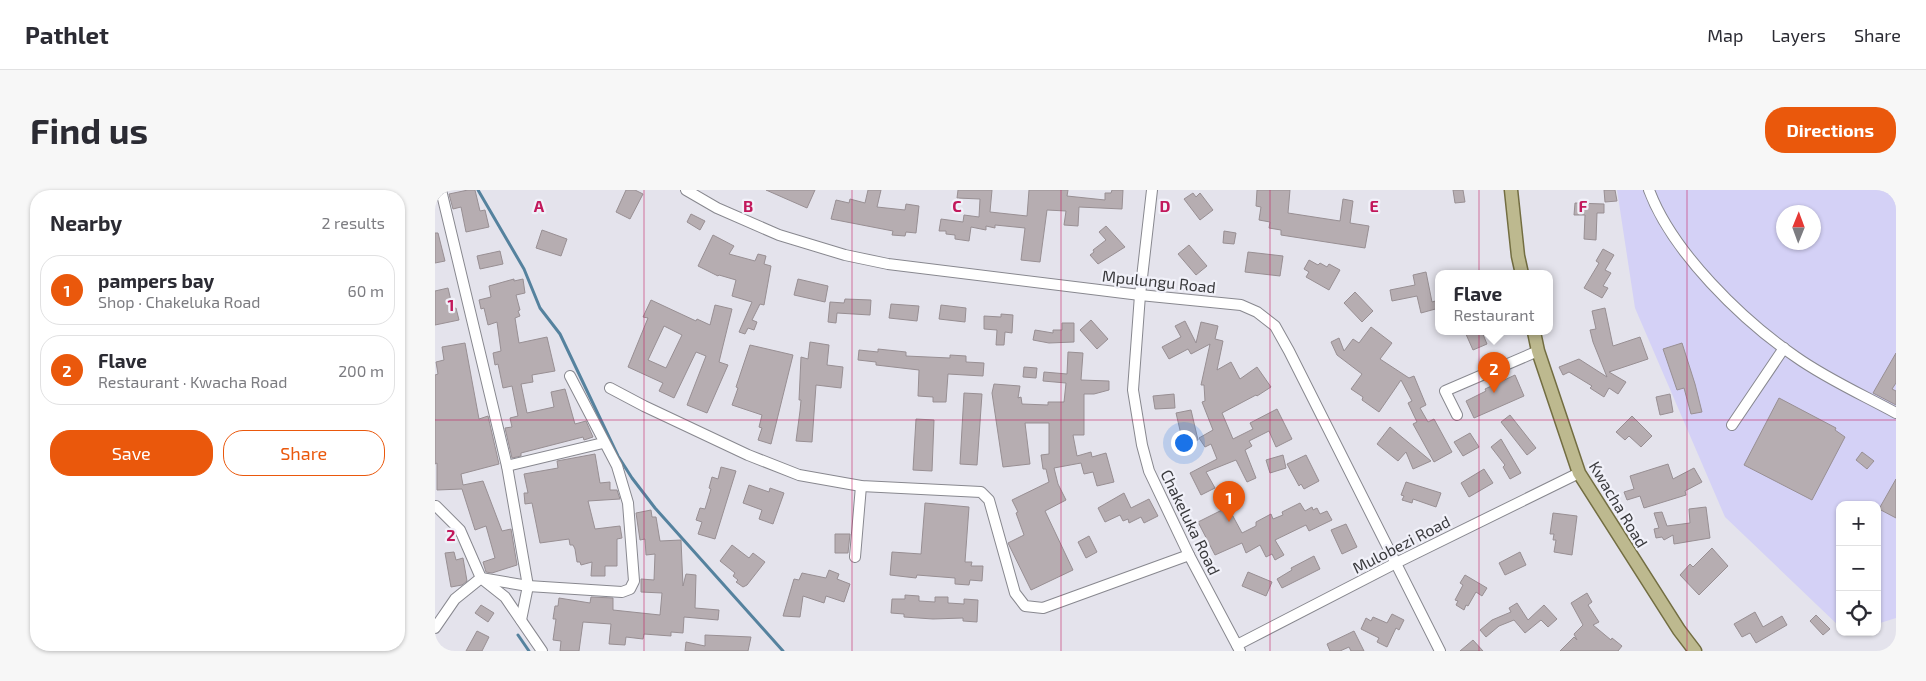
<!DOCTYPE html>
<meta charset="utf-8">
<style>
:root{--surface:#fff;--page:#f7f7f7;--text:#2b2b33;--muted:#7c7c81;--line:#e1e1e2;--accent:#ea580c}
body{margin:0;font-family:"Exo 2",sans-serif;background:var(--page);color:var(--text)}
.controls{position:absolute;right:15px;bottom:15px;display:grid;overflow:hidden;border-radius:10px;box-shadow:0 1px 4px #0004}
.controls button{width:45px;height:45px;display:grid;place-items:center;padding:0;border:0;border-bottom:1px solid var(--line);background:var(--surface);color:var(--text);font:25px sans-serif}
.compass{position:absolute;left:1341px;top:15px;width:45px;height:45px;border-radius:50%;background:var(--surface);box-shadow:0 1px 4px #0004;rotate:1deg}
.you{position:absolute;left:748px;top:252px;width:18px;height:18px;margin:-12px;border:4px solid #fff;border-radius:50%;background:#1a73e8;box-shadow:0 0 0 8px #1a73e833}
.badge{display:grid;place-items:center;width:32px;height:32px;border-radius:50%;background:var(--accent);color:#fff;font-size:16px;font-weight:700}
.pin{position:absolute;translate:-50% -41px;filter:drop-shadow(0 1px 2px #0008)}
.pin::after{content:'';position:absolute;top:26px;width:18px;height:15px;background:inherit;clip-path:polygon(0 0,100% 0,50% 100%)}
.popup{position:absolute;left:1000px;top:80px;width:118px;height:65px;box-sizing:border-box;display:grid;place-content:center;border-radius:10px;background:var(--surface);filter:drop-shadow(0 1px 4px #0005);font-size:16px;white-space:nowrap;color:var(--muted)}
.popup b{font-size:19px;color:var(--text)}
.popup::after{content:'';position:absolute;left:50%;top:100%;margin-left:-10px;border:10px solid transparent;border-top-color:var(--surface)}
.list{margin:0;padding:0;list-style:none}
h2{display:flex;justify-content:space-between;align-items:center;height:65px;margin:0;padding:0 20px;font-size:21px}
h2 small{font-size:16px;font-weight:400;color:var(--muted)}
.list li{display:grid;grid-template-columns:32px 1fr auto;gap:15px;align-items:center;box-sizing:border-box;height:70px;margin:0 10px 10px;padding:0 10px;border:1px solid var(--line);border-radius:20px}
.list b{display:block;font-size:19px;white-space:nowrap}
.list p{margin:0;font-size:16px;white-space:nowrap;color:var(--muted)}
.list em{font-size:16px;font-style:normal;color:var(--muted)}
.actions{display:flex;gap:10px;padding:15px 20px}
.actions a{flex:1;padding:11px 0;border:1px solid var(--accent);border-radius:20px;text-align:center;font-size:18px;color:var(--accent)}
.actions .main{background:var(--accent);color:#fff}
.icon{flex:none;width:28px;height:28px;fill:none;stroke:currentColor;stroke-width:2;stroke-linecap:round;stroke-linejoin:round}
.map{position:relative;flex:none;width:1461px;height:461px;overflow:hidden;border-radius:20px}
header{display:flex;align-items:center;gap:30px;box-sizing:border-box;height:70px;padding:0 25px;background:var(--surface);border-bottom:1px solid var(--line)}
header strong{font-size:24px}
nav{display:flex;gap:28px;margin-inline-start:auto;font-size:18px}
.intro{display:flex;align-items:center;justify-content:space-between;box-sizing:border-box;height:120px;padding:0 30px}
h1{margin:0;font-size:35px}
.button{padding:12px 22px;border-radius:20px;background:var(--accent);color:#fff;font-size:18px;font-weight:700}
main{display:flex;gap:30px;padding:0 30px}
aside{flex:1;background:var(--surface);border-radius:20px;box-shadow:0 1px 4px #0004}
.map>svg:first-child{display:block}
.green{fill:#d4d1f6;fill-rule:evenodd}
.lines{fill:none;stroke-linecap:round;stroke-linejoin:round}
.stream{stroke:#55829e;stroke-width:3}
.building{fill:#b6adb1;stroke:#988f93;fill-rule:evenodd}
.minor-casing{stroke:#88888f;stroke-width:12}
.major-casing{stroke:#736e42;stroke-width:15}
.minor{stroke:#fff;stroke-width:10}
.major{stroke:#bdb98f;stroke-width:12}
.grid{fill:none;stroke:#c2185b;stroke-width:1;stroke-opacity:0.55}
.labels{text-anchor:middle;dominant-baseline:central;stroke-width:4.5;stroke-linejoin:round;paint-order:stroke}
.street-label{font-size:16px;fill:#3a3a3d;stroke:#f1f1f9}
.grid-label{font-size:16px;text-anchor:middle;font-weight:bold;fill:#c2185b;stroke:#f1f1f9;stroke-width:4.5;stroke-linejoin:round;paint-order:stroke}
</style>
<header>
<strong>Pathlet</strong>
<nav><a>Map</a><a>Layers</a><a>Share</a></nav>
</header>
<div class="intro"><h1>Find us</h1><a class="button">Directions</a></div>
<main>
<aside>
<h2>Nearby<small>2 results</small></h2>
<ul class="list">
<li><span class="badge">1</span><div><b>pampers bay</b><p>Shop · Chakeluka Road</p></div><em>60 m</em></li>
<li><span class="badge">2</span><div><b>Flave</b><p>Restaurant · Kwacha Road</p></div><em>200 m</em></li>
</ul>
<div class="actions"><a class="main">Save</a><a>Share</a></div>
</aside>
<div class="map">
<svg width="1461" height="461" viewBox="0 0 1461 461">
<rect width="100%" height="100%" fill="#e4e3ec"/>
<path class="green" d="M1182 0H1461V428L1442 434V315H1405V437L1290 327 1200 118ZM1348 22H1378V52H1348Z"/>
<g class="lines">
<g class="stream">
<path d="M43 0 89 79 105 118 125 144 183 266 197 288 220 318 348 461"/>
<path d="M83 445 94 461"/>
</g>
</g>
<g class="building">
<path d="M33 0H40L45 21 50 20 54 37 31 42 26 17 18 19 14 4Z"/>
<path d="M191 0H200L208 4 195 29 181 22Z"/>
<path d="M331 0H380L372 18Z"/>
<path d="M433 0H446L442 17 470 20 471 14 484 16 481 43 471 42 470 46 457 45 458 41 396 29 401 10 414 13 415 9 430 13Z"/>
<path d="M523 0H557L555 22 592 26 594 0H633L632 6 670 10V3H676L677 0H688L687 19 644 17 643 36 629 35 631 21 612 20 605 72 586 70 590 38 560 35V38L551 36V40L536 37 534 51 520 49V45L511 44V41H504L506 29 528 32 529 25 544 27 545 9 522 8Z"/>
<path d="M822 0H855L853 23 905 31 908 9 918 11 915 33 934 36 930 58 846 45V40L834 38 835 32 824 30 826 17 821 16Z"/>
<path d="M1018 0H1028L1030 12 1020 13Z"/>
<path d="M1169 0H1180L1182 11 1170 12Z"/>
<path d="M758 3 761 7 765 3 778 20 765 30 749 9Z"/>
<path d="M1140 13 1169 14V23H1162L1161 50 1149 49 1150 25H1139Z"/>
<path d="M256 24 270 31 265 40 252 32Z"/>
<path d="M671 36 690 57 663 74 655 65 659 62 658 60 671 50 664 42Z"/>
<path d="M107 40 132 49 126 66 101 58Z"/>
<path d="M789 41 801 43 799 54 788 53Z"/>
<path d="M0 43H3L10 71 0 73Z"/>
<path d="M278 45 299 56 294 64 320 71 323 64 331 66 329 74 336 76 329 115 325 114 317 130 322 132 319 140 313 138 310 144 304 142 317 112 297 106 301 90 284 85 283 86 263 76Z"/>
<path d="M754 55 772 76 761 85 743 64Z"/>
<path d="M1168 59 1179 65 1170 80 1176 83 1168 96 1173 98 1167 108 1149 98 1164 73 1161 71Z"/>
<path d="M65 61 68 74 45 79 42 66Z"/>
<path d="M813 62 848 66 845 86 810 82Z"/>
<path d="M874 70 883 75 885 73 892 77 894 74 905 80 894 100 871 87 874 82 869 79Z"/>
<path d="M991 82 997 112 1004 110V118L986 123 982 106 957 111 955 100 980 95 978 85Z"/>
<path d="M79 89V91L88 89 90 103 81 105 85 120 83 121 85 126 80 128 84 153 112 147 120 181 97 185 98 192 86 194 92 223 119 217 116 202 130 199 140 234 151 231 158 247 149 250 148 247 86 263V266L77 268 70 238 77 237 75 228 83 226 77 196 68 198 63 174 60 175 58 163 66 161 62 132 53 135 49 118 46 119 44 110 56 107 54 96Z"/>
<path d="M363 89 393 96 390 112 359 105Z"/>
<path d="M13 98 18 119 21 118 24 130 0 135V101Z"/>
<path d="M920 102 938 121 927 132 909 113Z"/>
<path d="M410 109 436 110 435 125 402 123 401 133 393 132 395 112 409 113Z"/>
<path d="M216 110 261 131 262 129 275 135 280 115 297 119 284 172 293 175 272 223 252 215 271 166 261 162 239 208 224 201 228 193 193 177 213 128 208 127ZM229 136 247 145 231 178 213 170Z"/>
<path d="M456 114 484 116 482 131 454 128Z"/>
<path d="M506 115 531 118 530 132 504 129Z"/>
<path d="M1170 118 1178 156 1205 147 1213 169 1174 182 1191 192 1183 204 1174 198 1169 207 1155 198 1157 196 1134 182 1128 185 1124 177 1144 169 1172 187 1158 152 1155 140 1161 139 1157 121Z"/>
<path d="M566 124 578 125 577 143 570 142 569 155H561L562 140 549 139V126L566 127Z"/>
<path d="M656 130 673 149 662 159 645 140Z"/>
<path d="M750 131 761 153 766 132 783 136 780 149 788 151 782 180 796 172 805 189 822 177 836 197 822 206 821 205 787 223 798 249 818 239 815 233 842 219 857 249 841 257 834 241 814 251 817 256 810 260 821 288 812 292 801 270 771 282 780 298 766 305 755 283 782 269 776 254 770 257 764 248 778 240 767 212 770 211 769 195H766L775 154 756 164 753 159 734 169 727 157 746 147 740 136Z"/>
<path d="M627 133H639V152L614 153 598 150 600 140 618 143V140H627Z"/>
<path d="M936 137 957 153 945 169 974 188 979 186 991 215 985 218 993 232 999 229 1017 262 999 272 978 234 982 232 973 213 977 211 966 190 944 222 927 210 928 207 916 199 927 184 902 165 896 152 904 148 909 161 918 149 924 153Z"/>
<path d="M1030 142H1047L1052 154 1038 160Z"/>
<path d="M375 152 394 155 392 175 408 177 406 198 381 195 377 252 361 251 365 221 366 210H364L366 167 373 169Z"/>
<path d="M30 153 44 229 53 226 64 274 26 284 28 295 48 291 67 341 76 339 82 375 57 383 51 382 48 372 60 368 51 336 40 340 27 299 2 300V273L0 274V185L3 184 1 172 9 170 7 157Z"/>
<path d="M1247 153 1260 194 1267 222 1256 224 1249 198 1242 200 1228 159Z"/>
<path d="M315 155 358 165 336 254 323 250 327 238 324 237 327 225 297 215 303 198 301 197Z"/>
<path d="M443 159 471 162V166L515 168V165L531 166V172L549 173 548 186 513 184 511 212H498V207L483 206 484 180 441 175V172L423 170 424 160 443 162Z"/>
<path d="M633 162 648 163 646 190 674 191V200L659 204H649V245H638L642 266 656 262 657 267 671 263 679 292 662 296 658 282 649 284 646 273 619 278 623 294 631 310 610 321 638 380 596 400 573 353 589 345 581 323 583 322 577 310 614 292 611 279H608L606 265 614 264V233H590L595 274 568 277 557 203 559 194 585 196 583 208 586 207 587 214 613 215V212H629L631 193 608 191 609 182 632 184Z"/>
<path d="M1461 163V193L1457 199 1461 201V215L1438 203Z"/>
<path d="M589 177 602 178 601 188 588 187Z"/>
<path d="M1080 185 1089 206 1039 228 1031 211 1051 201 1050 199Z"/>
<path d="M529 203 547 204 542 275 525 274Z"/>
<path d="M739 204 740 218 720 219 718 206Z"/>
<path d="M1235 204 1238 222 1225 225 1221 207Z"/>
<path d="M1344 208 1401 238 1400 240 1410 247 1377 310 1309 275Z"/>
<path d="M756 220 763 250 748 253 741 223Z"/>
<path d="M1075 225 1101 258 1092 265 1066 232Z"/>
<path d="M1197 226 1217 246 1206 257 1194 246 1190 250 1181 242Z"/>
<path d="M481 229 499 230 497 281 478 280Z"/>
<path d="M955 237 962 243 996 271 978 279 971 262 963 271 942 254Z"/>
<path d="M1035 243 1044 257 1028 266 1019 252Z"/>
<path d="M1066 249 1086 283 1075 289 1068 277 1070 275 1056 257Z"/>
<path d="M1427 262 1439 271 1432 279 1421 270Z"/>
<path d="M160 264 165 293 175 292V300H182L185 309 153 311 160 339 185 336 187 348 182 349V376H170V386H156L157 372 146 375 145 372H142L140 359 138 355H135L134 349 105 353 97 313 90 314 89 303H93L89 284 123 278 122 271Z"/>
<path d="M848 265 851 278 835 283 831 270Z"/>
<path d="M871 265 884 291 869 299 866 294 864 296 852 274Z"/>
<path d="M1233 274 1238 289 1259 278 1267 292 1250 301 1251 305 1209 318 1205 306 1192 310 1189 302 1199 299 1195 286Z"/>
<path d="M286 277 301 281 280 349 263 344 267 332 261 330 265 318 270 319 276 299 274 298 277 287 283 289Z"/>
<path d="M1049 279 1058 293 1034 307 1026 293Z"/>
<path d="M1461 289V328L1444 319Z"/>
<path d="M971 292 1006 303 1001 317 978 309 977 313 967 310 969 306 966 305Z"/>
<path d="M314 295 334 302 335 298 349 303 338 334 324 329 327 320 308 313Z"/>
<path d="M689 303 696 318 714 309 723 326 709 333 706 327 694 333 693 329 688 331 685 325 670 332 663 318Z"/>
<path d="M490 313 534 317 530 372H537L536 376H548L547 391 535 390 534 395 520 394V388L482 385 481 388 455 385 457 362 486 364Z"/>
<path d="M865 313 870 321 877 317 878 320 882 318 885 324 892 321 897 330 874 341 871 335 840 350 849 365 840 370 837 364 831 367 825 355 811 363 807 353 780 365 763 332 793 317 807 343 821 336V332L836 324 838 329 848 325 847 322Z"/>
<path d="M1271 317 1275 348 1239 354 1238 345 1229 350 1227 347 1221 348 1219 339 1224 338 1219 323 1227 322 1232 336 1255 333 1254 319Z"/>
<path d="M216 320 217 327H221L225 351 246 350 248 396 251 384 261 385 260 418 284 420 283 430 249 427 248 443 236 442V446L209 444 208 449 191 447 190 455 174 454 176 434 148 432 144 461H125L126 451 118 450 121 429H118L120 416H123L124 408 155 413 156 407 178 408V420L225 425 227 403 206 402V389L219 390 220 364 211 365 210 349 205 350 201 323Z"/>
<path d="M1118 323 1142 326 1137 365 1119 362 1121 350H1118L1119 344H1115Z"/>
<path d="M911 334 922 357 907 364 896 340Z"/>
<path d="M400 344H415L413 363H400Z"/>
<path d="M654 346 662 362 651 368 643 352Z"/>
<path d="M297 355 314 368 318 363 330 372 312 395 308 397 301 392 303 390 298 386 300 383 285 371Z"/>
<path d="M1277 358 1293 376 1264 405 1245 385 1255 374 1258 377Z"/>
<path d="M19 362 21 370 28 368 32 391 27 395 16 397 10 363Z"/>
<path d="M1085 362 1091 375 1070 385 1064 373Z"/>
<path d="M879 366 885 379 847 398 842 389 857 380 856 378Z"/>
<path d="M394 380 404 384 402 389 415 394 409 412 391 406 389 413 368 406 365 427 348 426 359 389 364 390 367 383 391 388Z"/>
<path d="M813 382 837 392 831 406 807 396Z"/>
<path d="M1030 385 1052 398 1047 406 1041 402 1033 416 1031 415 1029 420 1021 415 1023 411 1020 410 1028 395 1025 393Z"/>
<path d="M1152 403 1157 412 1153 415 1164 432 1158 435 1176 450 1177 448 1187 456 1183 461H1125L1139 447 1142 450 1139 444 1148 435 1136 413Z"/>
<path d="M470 405 484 406V411L500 412V407H513V413L529 414V409L543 410 542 432 528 431V428L498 429 469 427V424L456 423 457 409H470Z"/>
<path d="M1082 413 1093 430 1109 415 1122 429 1113 437 1106 430 1090 443 1079 430 1064 436 1051 447 1045 440 1057 430 1076 422 1074 418Z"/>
<path d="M46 415 59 423 53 432 40 423Z"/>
<path d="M1320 422 1328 437 1347 426 1352 435 1321 453 1315 443 1307 447 1299 434Z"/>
<path d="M957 424 969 430 964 440 961 438 952 457 942 452 944 448 926 439 931 428 936 431 938 427 952 433Z"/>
<path d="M1381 425 1395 439 1388 445 1375 431Z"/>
<path d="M42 441 54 447 47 461H31Z"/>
<path d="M919 441 929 461H916L914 457 905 461H895L892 454Z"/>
<path d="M270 445 316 447 313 461H250L251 452 270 456Z"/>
<path d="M1038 450 1048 461H1025Z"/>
</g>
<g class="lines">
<g class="minor-casing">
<g id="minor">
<path d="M6 0 72 276 93 396 86 430"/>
<path d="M251 0 282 18 344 45 410 65 453 74 705 105 806 115 822 122 840 136 854 161 1005 461"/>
<path d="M717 0 705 105 698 200 707 255 714 281 754 365 805 461"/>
<path d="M1214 0C1237 62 1307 130 1361 167 1392 189 1428 205 1461 223"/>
<path d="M175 198 209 216 313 265 364 285 426 296 546 302 554 310 580 403 590 416 608 418 754 365"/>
<path d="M1022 225 1010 201 1103 161"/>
<path d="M1297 235 1349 158"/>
<path d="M72 276 168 253"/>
<path d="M1 316 25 340 46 388 70 407 107 461"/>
<path d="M420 367 426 296"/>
<path d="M0 438 20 409 46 388 93 396 187 402 195 399 199 391 193 313 182 276 135 186"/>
<path d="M802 455 961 373 1144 283"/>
</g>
</g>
<g class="major-casing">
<g id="major">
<path d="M1076 0 1083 66 1087 84"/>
<path d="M1099 142 1103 161 1144 283 1244 440 1260 461"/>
</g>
</g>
<use href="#minor" class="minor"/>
<use href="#major" class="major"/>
</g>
<path class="grid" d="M209 0V461M417 0V461M626 0V461M835 0V461M1044 0V461M1252 0V461M0 230H1461"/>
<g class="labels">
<g class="street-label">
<text transform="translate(724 91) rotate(6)">Mpulungu Road</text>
<text transform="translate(1184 314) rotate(59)">Kwacha Road</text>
<text transform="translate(756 332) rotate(64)">Chakeluka Road</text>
<text transform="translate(966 354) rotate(-27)">Mulobezi Road</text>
</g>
</g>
<g class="grid-label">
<text x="104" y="22">A</text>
<text x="313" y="22">B</text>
<text x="522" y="22">C</text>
<text x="730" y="22">D</text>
<text x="939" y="22">E</text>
<text x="1148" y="22">F</text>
<text x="16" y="121">1</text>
<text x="16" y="351">2</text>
</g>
</svg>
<div class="controls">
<button>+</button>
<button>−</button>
<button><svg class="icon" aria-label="locate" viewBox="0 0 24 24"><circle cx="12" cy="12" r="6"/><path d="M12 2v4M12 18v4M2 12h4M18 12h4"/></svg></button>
</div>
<svg class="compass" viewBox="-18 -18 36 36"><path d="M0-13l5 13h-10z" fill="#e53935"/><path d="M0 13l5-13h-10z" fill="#7c7c81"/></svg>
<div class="you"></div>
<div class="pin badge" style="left:794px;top:332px">1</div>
<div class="pin badge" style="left:1059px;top:203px">2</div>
<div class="popup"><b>Flave</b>Restaurant</div>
</div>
</main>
